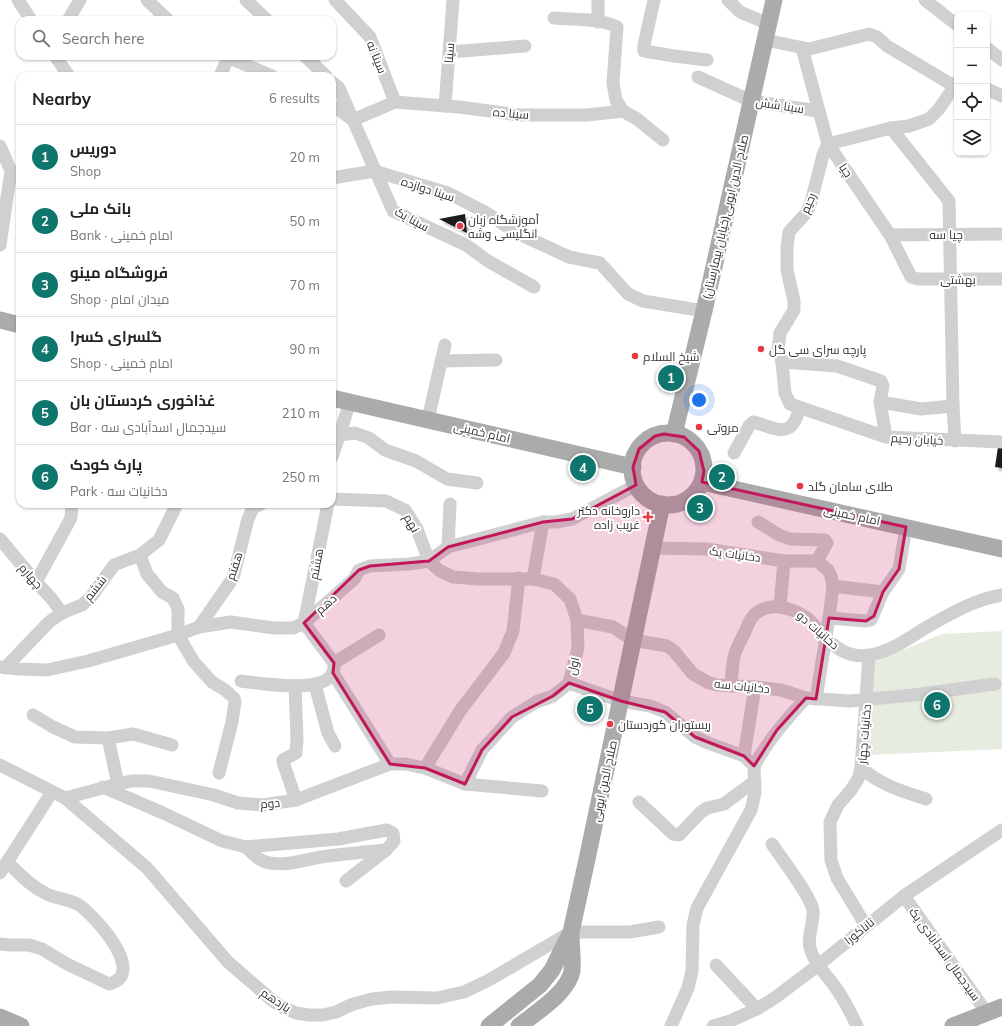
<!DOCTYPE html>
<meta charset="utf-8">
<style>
:root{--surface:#fff;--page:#f6f6f6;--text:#202124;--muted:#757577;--line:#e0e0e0;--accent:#0f766e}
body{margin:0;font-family:Mulish,Cairo,sans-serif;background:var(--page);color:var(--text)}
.controls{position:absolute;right:12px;top:12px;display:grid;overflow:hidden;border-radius:8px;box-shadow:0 1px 3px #0004}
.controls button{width:36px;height:36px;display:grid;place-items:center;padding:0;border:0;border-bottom:1px solid var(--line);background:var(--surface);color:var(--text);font:20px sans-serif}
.you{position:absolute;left:699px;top:400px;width:14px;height:14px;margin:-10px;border:3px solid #fff;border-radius:50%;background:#1a73e8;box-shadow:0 0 0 6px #1a73e833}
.badge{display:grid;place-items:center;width:26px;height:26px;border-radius:50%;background:var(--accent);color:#fff;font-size:13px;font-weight:700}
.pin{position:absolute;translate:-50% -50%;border:2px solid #fff;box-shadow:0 1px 4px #0006}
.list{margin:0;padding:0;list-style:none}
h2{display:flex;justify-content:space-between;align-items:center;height:52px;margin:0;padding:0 16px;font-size:17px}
h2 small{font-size:13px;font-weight:400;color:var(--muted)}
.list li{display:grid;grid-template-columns:26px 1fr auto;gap:12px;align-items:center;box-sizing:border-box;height:64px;padding:0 16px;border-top:1px solid var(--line)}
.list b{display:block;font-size:15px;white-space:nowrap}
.list p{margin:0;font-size:13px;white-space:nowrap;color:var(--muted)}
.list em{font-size:13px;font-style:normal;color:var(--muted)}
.icon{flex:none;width:22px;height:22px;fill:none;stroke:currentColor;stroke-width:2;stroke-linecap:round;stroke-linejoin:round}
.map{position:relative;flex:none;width:1002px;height:1026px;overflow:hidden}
.search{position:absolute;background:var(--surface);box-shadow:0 1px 3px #0004;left:16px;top:16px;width:320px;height:44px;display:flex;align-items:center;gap:10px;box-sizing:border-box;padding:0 14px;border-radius:12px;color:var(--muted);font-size:15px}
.panel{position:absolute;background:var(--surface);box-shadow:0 1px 3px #0004;left:16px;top:72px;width:320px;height:436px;border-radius:12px}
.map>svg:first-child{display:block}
.green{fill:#e6ecdf}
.building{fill:#1a1a1a;filter:url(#shadow)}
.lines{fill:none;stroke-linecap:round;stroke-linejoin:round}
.minor{stroke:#d0d0d0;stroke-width:13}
.major{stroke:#ababab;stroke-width:17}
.marked{fill:#c2185b;fill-opacity:0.2;stroke:#c2185b;stroke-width:3;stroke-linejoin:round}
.poi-dot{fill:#e63946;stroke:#fff;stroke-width:1.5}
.labels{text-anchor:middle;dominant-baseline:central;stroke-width:4;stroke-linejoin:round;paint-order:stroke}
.street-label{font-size:12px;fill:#333;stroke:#fff}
.poi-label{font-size:12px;fill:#333;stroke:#fff;text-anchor:start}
</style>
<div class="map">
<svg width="1002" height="1026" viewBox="0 0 1002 1026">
<defs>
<filter id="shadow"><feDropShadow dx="3.5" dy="3.5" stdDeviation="1" flood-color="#0004"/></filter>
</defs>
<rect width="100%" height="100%" fill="#fff"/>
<path class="green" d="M1002 631V749L870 755 874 662 942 634Z"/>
<g class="building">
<path d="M465 214 467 233 439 219Z"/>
<path d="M998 447 1002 448V468L995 467Z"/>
</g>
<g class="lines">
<g class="minor">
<path d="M18 0 31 20"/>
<path d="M147 0 168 20"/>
<path d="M246 0 267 20"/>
<path d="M335 0 370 37 395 102"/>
<path d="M654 0 644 45V51L674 56 707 60"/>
<path d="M728 0 740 12 769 24"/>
<path d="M925 0 957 25"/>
<path d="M554 18C572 20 601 18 617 27L613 83 616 100 623 111"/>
<path d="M68 20 80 0"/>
<path d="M598 22V0"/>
<path d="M765 40 809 49 869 34 877 37 887 46 954 86"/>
<path d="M802 48 828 144 890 235 911 277 918 279H1002"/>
<path d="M987 48 1002 60"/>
<path d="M449 52 525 46"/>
<path d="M55 56 69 76"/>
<path d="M225 56 272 76"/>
<path d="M305 56 326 76"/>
<path d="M220 76 228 58"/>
<path d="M698 77 751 101 818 111"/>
<path d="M332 82 339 88 393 211 466 245 488 261 534 287"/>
<path d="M957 82 939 109 929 119 909 126 891 128 828 144 823 155 811 202 807 212 789 232 787 247V270L794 301V310L780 333 778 350 782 362 785 393 790 404 886 437 1002 442"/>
<path d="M987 89 1002 96"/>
<path d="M332 105 353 120 395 102 459 107 519 115H587L623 111 637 119 663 140"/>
<path d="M445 106 453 0"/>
<path d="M891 128 949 201 953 406 955 441"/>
<path d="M0 146 11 171 0 245"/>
<path d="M332 178 374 171 448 193 485 212 517 233 569 257 600 263 628 294 643 301 704 311"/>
<path d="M890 235 1002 234"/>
<path d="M441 361 496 360"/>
<path d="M782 362 837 366 881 381 883 386 880 402 886 437"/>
<path d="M880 402 921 409 953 406"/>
<path d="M428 419 445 345"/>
<path d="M339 435 355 433 369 438 385 450 416 461 447 479 477 483"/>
<path d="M734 453 749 426 753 422C764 424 783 436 792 425 796 421 798 413 800 408"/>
<path d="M332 457 350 402"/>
<path d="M332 499 386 501 405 510 417 529 429 561 440 571 453 577 479 579H533L554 584 570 599 577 620 578 648 569 683 553 696 536 702 512 717 482 750 465 784"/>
<path d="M758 522 779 535 790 539 825 540 827 543 817 561"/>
<path d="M0 539 36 582 51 598 62 613"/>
<path d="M448 547 450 504"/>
<path d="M652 548 706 549 784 561H817"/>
<path d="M140 555 147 574 162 592 173 598 178 609V635L194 662 212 682 225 690 234 698 235 702 232 722 219 773"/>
<path d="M533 579 543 522"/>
<path d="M36 582 71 518 72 504"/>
<path d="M833 586 883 592"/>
<path d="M780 607 784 561"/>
<path d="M829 618 866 621 871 620 883 592 899 569 906 527"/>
<path d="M577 620 613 627 633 640 667 646 674 651 693 674 709 683 717 685 755 687 781 690 806 698 850 701 913 695 995 684"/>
<path d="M199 627 233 578 248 519 253 508 261 504"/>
<path d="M334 663 379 635"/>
<path d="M0 667 19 669 47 670 88 661 178 635 199 627 231 622 274 628H293L304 623 354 579 359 570 370 566 409 564 429 561 448 547 543 522H556L572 519 636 485"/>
<path d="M5 668 49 622 62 613 82 605 91 597 114 565 140 555 159 540 177 504"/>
<path d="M333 673 390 764"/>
<path d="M241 681C259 683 325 695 333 672 334 670 334 666 334 663L304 623 328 504"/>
<path d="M569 683 621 701 650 706 665 712 695 737 708 743 744 756 754 766 755 793 751 810 697 908 693 925 692 971 688 988 671 1026"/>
<path d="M315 685 328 733 335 746"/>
<path d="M295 686 297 739 296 753 283 760V762L296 800"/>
<path d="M731 686C732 675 732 663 735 653 737 647 741 640 744 634 747 628 749 620 754 615 769 601 791 607 807 618 811 621 815 626 819 631 834 647 847 659 871 655 891 651 906 640 922 630 948 615 973 600 1002 595"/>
<path d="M816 699 829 618 833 586 831 576 828 570 817 561"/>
<path d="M33 715 53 727 75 737 108 738 133 734 172 745"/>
<path d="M108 738 118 784"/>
<path d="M744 756 755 687"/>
<path d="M0 765 65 798 118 784 131 781H149L214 795 238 803 263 805 296 800 390 764H405L425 768 465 784 542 791"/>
<path d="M754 766C768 740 786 720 806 698"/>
<path d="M425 768 460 711 504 653 513 631 519 578"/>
<path d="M861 768C881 785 901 791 926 799"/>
<path d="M103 787 163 813 222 841 246 847 338 839 387 830 393 833 394 841 386 850 346 881"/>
<path d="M65 798 147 868 228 962 273 1001 284 1008 296 1013 309 1015H323L336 1012 353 1004 372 999 391 997 437 998 464 992 489 980 571 932H630L659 927"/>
<path d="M639 802 673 834 679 835 701 812 707 808 724 804 755 781"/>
<path d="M772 844C781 858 812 897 813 911 814 923 807 936 810 948 814 963 824 972 833 984 843 997 850 1011 857 1026"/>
<path d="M246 847C251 852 256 858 263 861 280 868 303 860 321 857 343 854 365 852 386 850"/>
<path d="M0 873 52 792"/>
<path d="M904 896 987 1013"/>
<path d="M866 926 837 878 831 860 830 822 838 805 851 790 858 779 861 768 869 655"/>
<path d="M0 944 10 945H29L42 949 67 964 109 984C148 974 95 916 79 905 70 899 55 899 45 893 30 886 19 873 7 862"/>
<path d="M716 965 757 1009"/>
<path d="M713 1026 730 1021 757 1009 776 997 817 966 904 896 1002 830"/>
</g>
<g class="major">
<path d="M0 320 20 325"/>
<path d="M332 398 633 467"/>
<circle cx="668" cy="469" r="36"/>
<path d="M674 434 704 311 774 0"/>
<path d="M702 482 1002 549"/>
<path d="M0 1017 21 1026"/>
<path d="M489 1026 540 985 552 970 571 932 586 864 662 504"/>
<path d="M519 1026C535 1013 568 993 572 971 573 959 571 946 571 934"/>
<path d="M953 1026 1002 1007"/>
</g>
</g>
<path class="marked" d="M664 434 684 437 699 451 704 471 702 482 906 527 899 569 883 592 874 616 866 621 829 618 816 699 806 698 777 730 754 766 744 756 695 737 665 712 621 701 569 683 553 696 512 717 482 750 465 784 425 768 390 764 333 673 334 663 304 623 359 570 370 566 429 561 448 547 543 522 572 519 636 485 633 467 639 449 655 436Z"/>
<g class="poi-dot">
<circle cx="460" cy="226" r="4"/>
<circle cx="761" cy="349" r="4"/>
<circle cx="635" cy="356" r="4"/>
<circle cx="699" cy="427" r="4"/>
<circle cx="800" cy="486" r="4"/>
<path d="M646 511h4v4h4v4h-4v4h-4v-4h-4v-4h4z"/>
<circle cx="610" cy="724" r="4"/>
</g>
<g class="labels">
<g class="street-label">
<text transform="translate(449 53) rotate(-86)">سینا</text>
<text transform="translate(377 57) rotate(68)">سینا نه</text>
<text transform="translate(780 105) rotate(9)">سینا شش</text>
<text transform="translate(511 113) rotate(5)">سینا ده</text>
<text transform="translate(846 170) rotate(56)">چیا</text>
<text transform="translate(428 189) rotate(18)">سینا دوازده</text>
<text transform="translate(808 203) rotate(-67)">رحیم</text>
<text transform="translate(725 217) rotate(-77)">صلاح الدین ایوبی(خیابان بیمارستان)</text>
<text transform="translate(412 219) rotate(28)">سینا یک</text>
<text x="946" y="234">چیا سه</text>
<text x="958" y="279">بهشتی</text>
<text transform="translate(482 432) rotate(13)">امام خمینی</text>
<text transform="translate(917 439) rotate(3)">خیابان رحیم</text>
<text transform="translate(852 515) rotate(12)">امام خمینی</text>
<text transform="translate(412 523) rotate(60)">نهم</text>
<text transform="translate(735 554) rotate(8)">دخانیات یک</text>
<text transform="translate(316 564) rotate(-79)">هشتم</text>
<text transform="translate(234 566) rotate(-72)">هفتم</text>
<text transform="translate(31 576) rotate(49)">چهارم</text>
<text transform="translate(95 588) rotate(-51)">ششم</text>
<text transform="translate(326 604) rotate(-42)">دهم</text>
<text transform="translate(818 630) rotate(41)">دخانیات دو</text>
<text transform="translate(573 666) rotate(-76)">اول</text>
<text transform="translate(742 686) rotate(6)">دخانیات سه</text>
<text transform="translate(864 734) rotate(-85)">دخانیات چهار</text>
<text transform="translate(604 781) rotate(-78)">صلاح الدین ایوبی</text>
<text transform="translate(270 803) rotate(-4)">دوم</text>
<text transform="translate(859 931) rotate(-39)">تاناکورا</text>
<text transform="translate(945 954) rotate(54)">سیدجمال اسدآبادی یک</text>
<text transform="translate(276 1000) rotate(33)">یازدهم</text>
</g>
<g class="poi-label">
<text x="468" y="219">آموزشگاه زبان<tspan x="468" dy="14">انگلیسی وشه</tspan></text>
<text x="769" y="349">پارچه سرای سی گل</text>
<text x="643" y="356">شیخ السلام</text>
<text x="707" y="427">مروتی</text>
<text x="808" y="486">طلای سامان گلد</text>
<text x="640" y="510" text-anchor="end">داروخانه دکتر<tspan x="640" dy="14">غریب زاده</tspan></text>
<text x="618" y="724">ریستوران کوردستان</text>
</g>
</g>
</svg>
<div class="controls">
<button>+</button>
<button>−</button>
<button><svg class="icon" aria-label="locate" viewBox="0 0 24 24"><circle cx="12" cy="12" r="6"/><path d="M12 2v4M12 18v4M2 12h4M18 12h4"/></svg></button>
<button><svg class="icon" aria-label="layers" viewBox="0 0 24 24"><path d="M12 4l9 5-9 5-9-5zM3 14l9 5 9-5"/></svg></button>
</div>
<div class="you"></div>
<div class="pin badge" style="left:671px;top:378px">1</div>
<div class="pin badge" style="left:722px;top:477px">2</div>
<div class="pin badge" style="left:700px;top:508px">3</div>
<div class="pin badge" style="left:583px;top:468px">4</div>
<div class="pin badge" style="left:590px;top:709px">5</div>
<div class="pin badge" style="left:937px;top:705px">6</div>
<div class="search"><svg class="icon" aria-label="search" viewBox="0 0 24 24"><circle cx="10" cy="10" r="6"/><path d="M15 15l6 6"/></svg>Search here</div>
<section class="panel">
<h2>Nearby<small>6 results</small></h2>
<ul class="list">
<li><span class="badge">1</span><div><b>دوریس</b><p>Shop</p></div><em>20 m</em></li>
<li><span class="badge">2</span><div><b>بانک ملی</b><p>Bank · امام خمینی</p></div><em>50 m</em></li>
<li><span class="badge">3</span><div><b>فروشگاه مینو</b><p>Shop · میدان امام</p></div><em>70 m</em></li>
<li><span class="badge">4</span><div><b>گلسرای کسرا</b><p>Shop · امام خمینی</p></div><em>90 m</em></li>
<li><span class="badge">5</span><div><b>غذاخوری کردستان بان</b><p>Bar · سیدجمال اسدآبادی سه</p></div><em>210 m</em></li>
<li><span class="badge">6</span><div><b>پارک کودک</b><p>Park · دخانیات سه</p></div><em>250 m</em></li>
</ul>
</section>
</div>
